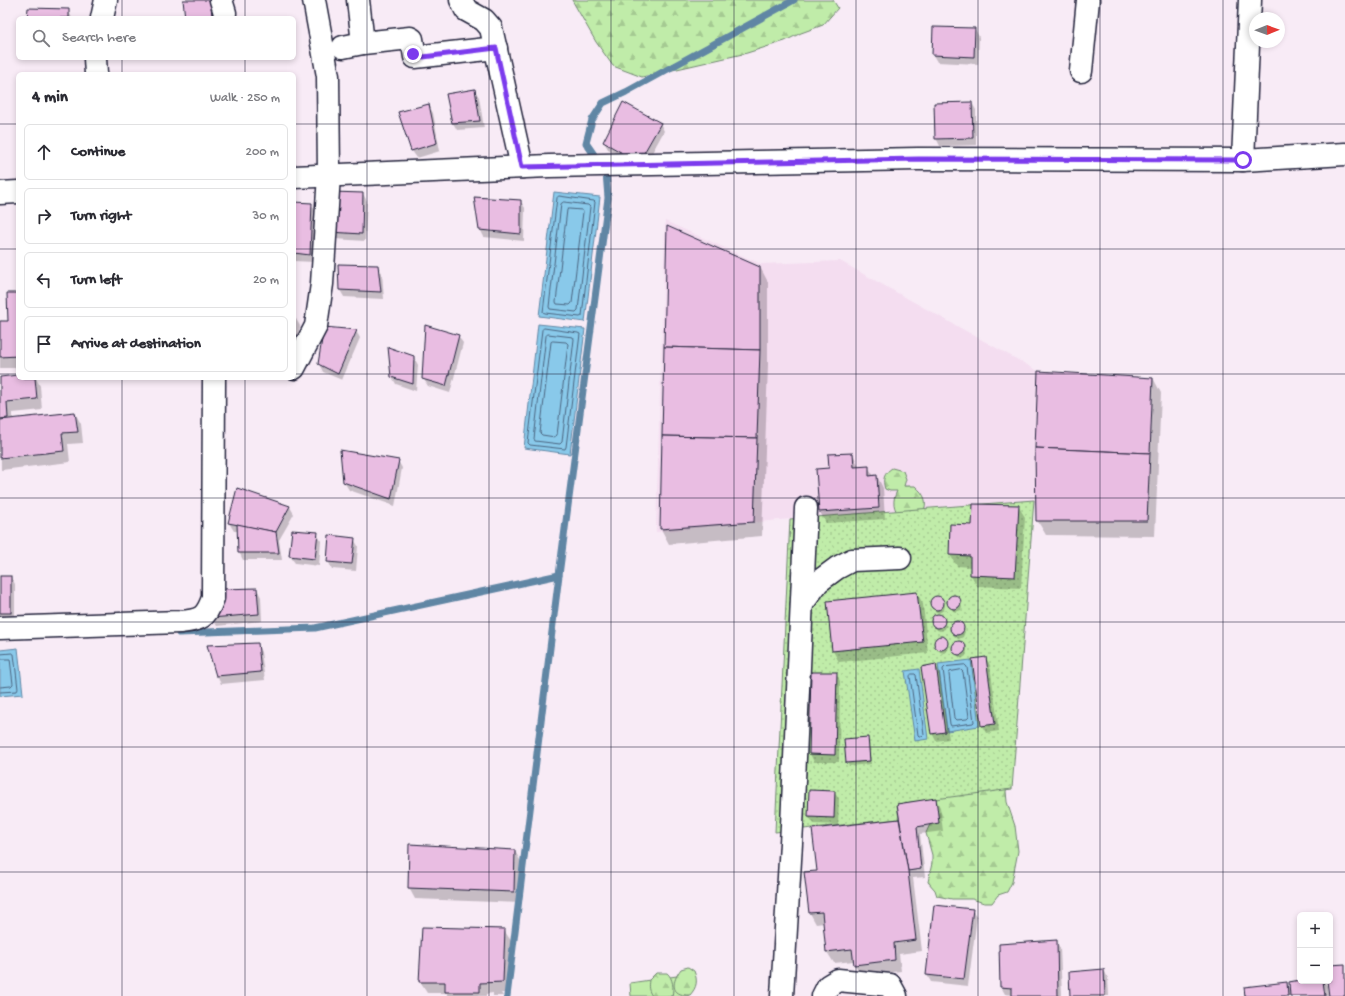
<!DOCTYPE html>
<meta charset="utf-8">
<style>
:root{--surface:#fff;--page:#f7f7f7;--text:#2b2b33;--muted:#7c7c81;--line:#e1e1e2}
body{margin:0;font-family:"Gochi Hand",sans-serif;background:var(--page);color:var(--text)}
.controls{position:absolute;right:12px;bottom:12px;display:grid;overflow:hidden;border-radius:6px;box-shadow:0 2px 6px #0003}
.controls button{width:36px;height:36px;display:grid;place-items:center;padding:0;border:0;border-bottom:1px solid var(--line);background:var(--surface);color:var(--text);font:20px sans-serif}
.compass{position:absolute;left:1249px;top:12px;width:36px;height:36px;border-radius:50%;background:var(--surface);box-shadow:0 2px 6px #0003;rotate:89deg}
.stop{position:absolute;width:12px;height:12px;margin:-9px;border:3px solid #7c3aed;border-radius:50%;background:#fff}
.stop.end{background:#7c3aed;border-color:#fff;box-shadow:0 1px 4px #0008}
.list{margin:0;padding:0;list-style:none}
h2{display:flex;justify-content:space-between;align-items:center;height:52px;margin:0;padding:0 16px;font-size:17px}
h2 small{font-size:13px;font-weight:400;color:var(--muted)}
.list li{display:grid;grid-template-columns:26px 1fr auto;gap:12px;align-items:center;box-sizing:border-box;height:56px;margin:0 8px 8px;padding:0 8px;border:1px solid var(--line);border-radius:6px}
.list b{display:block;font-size:15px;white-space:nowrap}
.list em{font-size:13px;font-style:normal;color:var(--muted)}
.icon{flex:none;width:22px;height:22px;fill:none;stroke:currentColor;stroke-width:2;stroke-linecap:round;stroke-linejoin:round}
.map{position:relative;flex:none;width:1345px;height:996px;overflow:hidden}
.search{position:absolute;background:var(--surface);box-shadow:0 2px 6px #0003;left:16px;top:16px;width:280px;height:44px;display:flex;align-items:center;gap:10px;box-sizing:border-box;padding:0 14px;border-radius:6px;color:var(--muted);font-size:15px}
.panel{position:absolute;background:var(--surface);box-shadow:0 2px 6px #0003;left:16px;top:72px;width:280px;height:308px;border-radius:6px}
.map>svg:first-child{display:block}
.built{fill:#f4ddf0}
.grass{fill:#c0eca9;stroke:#718772}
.forest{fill:url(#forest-firs);stroke:#718772}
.park{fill:url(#park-dots);stroke:#718772}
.water{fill:#89c9ea;stroke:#6086a4}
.shadow{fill:#0003}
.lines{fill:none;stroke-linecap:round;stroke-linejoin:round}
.shore{stroke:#4b6581;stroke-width:1}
.stream{stroke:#6086a4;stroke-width:7}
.building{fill:#e9bde2;stroke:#22223b}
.minor-casing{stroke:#22223b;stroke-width:25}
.minor{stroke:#fff;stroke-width:22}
.route{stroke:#7c3aed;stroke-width:5}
.grid{fill:none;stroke:#22223b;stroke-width:1;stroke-opacity:0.55}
</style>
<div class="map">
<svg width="1345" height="996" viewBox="0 0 1345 996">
<defs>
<pattern id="forest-firs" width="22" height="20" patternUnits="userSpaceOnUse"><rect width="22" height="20" fill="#c0eca9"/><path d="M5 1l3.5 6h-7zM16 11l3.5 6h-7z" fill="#a5ca92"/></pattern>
<pattern id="park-dots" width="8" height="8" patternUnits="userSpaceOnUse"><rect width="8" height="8" fill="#c0eca9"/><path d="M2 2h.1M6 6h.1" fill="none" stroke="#a5ca92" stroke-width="1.8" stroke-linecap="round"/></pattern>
</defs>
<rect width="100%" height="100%" fill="#f8ebf6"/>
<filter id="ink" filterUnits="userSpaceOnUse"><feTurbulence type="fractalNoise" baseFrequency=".025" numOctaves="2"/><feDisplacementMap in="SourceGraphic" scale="8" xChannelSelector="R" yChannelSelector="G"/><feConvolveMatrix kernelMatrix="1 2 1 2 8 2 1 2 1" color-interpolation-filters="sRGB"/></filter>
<g filter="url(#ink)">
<path class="built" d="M665 221 761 264 840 261 1038 371 1153 378 1147 521H1036L1034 500 790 519 656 532Z"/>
<path class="grass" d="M690 974V996H631L630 983Z"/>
<g class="forest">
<path d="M572 0H833L838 8 823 25 801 33 785 41 747 53 642 77 613 66 596 42Z"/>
<path d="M892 468 903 471 906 479 904 486H915C925 495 928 501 923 514L900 517C893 508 892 501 897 491H890L885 489C882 480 884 473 892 468Z"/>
<path d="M900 770 1008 786 1006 791 1007 802 1015 826 1018 851 1012 882 1007 892 998 895 992 903H984L972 899H952L937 896 935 890 928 882 932 863V855L926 833 932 820Z"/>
<path d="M688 967 694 971C698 981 697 987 690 995 669 996 672 981 681 969Z"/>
<path d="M656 973H667C673 978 674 988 672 996H652C648 990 648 987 649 980Z"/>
</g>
<path class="park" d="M1034 500 1012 789 897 804 899 819 775 832 790 519Z"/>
<g class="water">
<path d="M554 192 600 197 585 322 539 316Z"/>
<path d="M538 324 585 329 570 454 524 448Z"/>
<path d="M18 648 23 694 0 696V650Z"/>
<path d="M971 660 979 726 947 731 938 664Z"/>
<path d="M919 669 928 739 915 741 905 671Z"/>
</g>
<g class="shadow">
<path d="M184 0H214L216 18H186Z"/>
<path d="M68 10 72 18H28Z"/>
<path d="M975 29 979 37 978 64 937 62 933 55Z"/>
<path d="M474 90 479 97 484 128 457 130 453 123 448 95Z"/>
<path d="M972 103 976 110V145L940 146 936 138Z"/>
<path d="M428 105 433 113 440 151 417 158 412 151 399 113Z"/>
<path d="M660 123 664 131 648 160 631 162 608 149 604 142Z"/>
<path d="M363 194 367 201 365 241 335 239 331 232Z"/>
<path d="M520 200 525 208 524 241 484 237 480 229Z"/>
<path d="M294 203 311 204 316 212 314 262 294 261Z"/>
<path d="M668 227 760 267 768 282V365L762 536 669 544 661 529Z"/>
<path d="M378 266 382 273 384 299 344 297 340 290Z"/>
<path d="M18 294V368H0V322H9Z"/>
<path d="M294 318 296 319 300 326 294 349Z"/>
<path d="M356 331 360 338 342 380 323 372 319 364Z"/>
<path d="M458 336 463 343 450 393 428 386 423 378Z"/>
<path d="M414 357 418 365 416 391 396 384 392 377Z"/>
<path d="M18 376V378H36L40 386 42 410 13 413V420L75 413 81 424 83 443 68 444 70 462 1 470 0 378Z"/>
<path d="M1153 378 1161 393 1155 536 1046 535 1037 520Z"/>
<path d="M853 454 859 467H868L874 476H877L883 488 885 519 826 523 820 512 830 469Z"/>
<path d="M398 461 402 468 395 506 349 490 344 482Z"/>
<path d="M238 490 290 507 294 514 279 540 282 560H243L239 552 238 531H234L229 523Z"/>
<path d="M1018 506 1025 517 1021 588 977 586 971 575V567L957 566 950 555 973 526Z"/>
<path d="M317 533 321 541 319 566 295 563 290 556Z"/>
<path d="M354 539 358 546 356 571 332 569 328 561Z"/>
<path d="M0 577H11L15 584V621H0Z"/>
<path d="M257 589 261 597 262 621 217 626 212 618Z"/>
<path d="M917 593 923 604 928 653 839 662 833 651Z"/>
<path d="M953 596 957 597 962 606 961 610 956 612 953 611 948 602 949 598Z"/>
<path d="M934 597 940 598 945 605 944 610 939 613 936 612 931 604V600Z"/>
<path d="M937 615 941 616 946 626 945 629 940 631 937 630 932 621 933 617Z"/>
<path d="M956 623 960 624 965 632 963 637 959 639 954 636 952 632 951 628 953 624Z"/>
<path d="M940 637 945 638 949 647 948 650 944 653 940 652 935 642 937 638Z"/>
<path d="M957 643H962L967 650 966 656 963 658H960L953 650 954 646Z"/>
<path d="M257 644 261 652 265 680 221 684 217 676 209 646Z"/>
<path d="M986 658 990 665 999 731 986 733 982 726 973 660Z"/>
<path d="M936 665 940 673 949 739 936 741 932 733Z"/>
<path d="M812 673H836L840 681 839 762H814L810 754Z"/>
<path d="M867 738 869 741 871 764 849 766 847 763Z"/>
<path d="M834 792 839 799 838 825 814 824 809 817Z"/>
<path d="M936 800 940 807 943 831 920 834 925 877 913 878 922 951 899 954 901 971 861 976 855 965 854 961 834 963 827 952 824 923 816 924 810 913 818 872 899 820 901 825Z"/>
<path d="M515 851 521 862 520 903 415 899 409 888Z"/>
<path d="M972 910 977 917 968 986 931 982 927 975Z"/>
<path d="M504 930 511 941 509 993H501L503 996H493V993L486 994V996H448L447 993H427L420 982Z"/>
<path d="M1056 941 1060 948 1062 996H1013V995L1005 994 1001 987Z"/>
<path d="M1345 965V996H1246L1286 983 1291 991 1303 981H1324L1327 986 1328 994H1330L1328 981H1330V966Z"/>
<path d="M1104 970 1108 978 1109 996H1071Z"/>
</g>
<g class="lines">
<g class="shore">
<path d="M559 196 594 201 595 202 582 316 580 317 545 313 543 312 557 198Z"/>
<path d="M564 202 588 205 590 207 578 310 576 312 550 309 549 307 561 204Z"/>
<path d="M569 209 582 210 583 212 572 303 570 305 557 304 556 302 567 210Z"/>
<path d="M544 328 578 333 580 334 566 447 565 449 530 445 528 443 542 330Z"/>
<path d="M548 334 573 337 574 339 562 442 560 444 535 441 534 439 546 336Z"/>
<path d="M553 341 566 342 568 344 557 435 555 437 542 435 540 433 551 342Z"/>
<path d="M0 654 12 653 14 654 18 689 17 691 0 692"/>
<path d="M0 659H10L13 684 11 686 0 687"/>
<path d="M965 665 967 667 974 722 973 723 951 726 950 724 943 669 945 667Z"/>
<path d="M961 670 963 672 969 717 967 719 956 720 954 718 949 674 950 672Z"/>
<path d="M912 674H915L916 675 924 734 922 736H919L918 735 910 676Z"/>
</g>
<g class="stream">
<path d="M179 633 315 628 559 575"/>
<path d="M507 996 559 575 608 198 606 172 586 143 592 120 603 103 626 92 794 0"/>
</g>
</g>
<g class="building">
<path d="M183 0H211L212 18H185Z"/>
<path d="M28 8 69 9V18H27Z"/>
<path d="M933 27 975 28 974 57 932 55Z"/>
<path d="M475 89 480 121 452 123 446 94Z"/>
<path d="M623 102 661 123 644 153 626 155 603 142Z"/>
<path d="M972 102 973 138 935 139 934 103Z"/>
<path d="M429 104 437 143 411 151 398 112Z"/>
<path d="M332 192 363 193 362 234 330 232Z"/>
<path d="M474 197 521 200V234L479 230Z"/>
<path d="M294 202 312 203 310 255 294 253Z"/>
<path d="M667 226 760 267V350L664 347Z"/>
<path d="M338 264 378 265 381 292 339 290Z"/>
<path d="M7 293H18V356L0 357V321H8Z"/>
<path d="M425 325 459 335 446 386 422 379Z"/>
<path d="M324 327 357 330 338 374 318 364Z"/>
<path d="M388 347 414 356 413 384 391 377Z"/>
<path d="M664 347 760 350 757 438 662 436Z"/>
<path d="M1038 371 1153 378 1150 453 1035 448Z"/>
<path d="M18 375V378H35L37 399 7 402 8 418 0 419V377Z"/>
<path d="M75 412 78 432 62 433 64 451 0 458V420Z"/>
<path d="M662 436 757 438 754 522 660 529Z"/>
<path d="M1035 448 1150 453 1147 521H1036Z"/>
<path d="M340 450 399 460 391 499 343 482Z"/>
<path d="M853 453 854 467 869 466V476L877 475 879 508 819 512 816 469 829 468 828 454Z"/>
<path d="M237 488 290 506 276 532 228 523Z"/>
<path d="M973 504 1019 505 1015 577 970 575V556L949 555 950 524 972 525Z"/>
<path d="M237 524 276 532 279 553H238Z"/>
<path d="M292 530 318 532 315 559 289 556Z"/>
<path d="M329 535 355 538 352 564 327 562Z"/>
<rect x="0" y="576" width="11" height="37"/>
<path d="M257 588 259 614 211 618 222 589Z"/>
<path d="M917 592 923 642 832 651 827 601Z"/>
<circle cx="954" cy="602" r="7"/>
<circle cx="937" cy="603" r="7"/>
<circle cx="938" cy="621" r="7"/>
<circle cx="957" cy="628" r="7"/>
<circle cx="941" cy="643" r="7"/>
<circle cx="959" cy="648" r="7"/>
<path d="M258 643 261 672 216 676 207 645Z"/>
<path d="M986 657 995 724 981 726 972 659Z"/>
<path d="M936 664 945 732 931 734 921 667Z"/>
<path d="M811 672H837L835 755 809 754Z"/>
<path d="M868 737 870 761 846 763 844 739Z"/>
<path d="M809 790 835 791 834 818 808 817Z"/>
<path d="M936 798 939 823 917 827 921 869 908 871 897 804Z"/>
<path d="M899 819 908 871 916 940 894 943 895 960 854 965 852 949 826 952 822 912 809 913 804 872 817 871 812 829Z"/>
<path d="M409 844 515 850 514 892 408 888Z"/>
<path d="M934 905 973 909 964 979 926 975Z"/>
<path d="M422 927 505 929 503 982 480 983V992H445V982H419Z"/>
<path d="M1057 940 1058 996H1012V988L1000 987 999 944Z"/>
<path d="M1345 964V996H1329L1327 981H1330V965Z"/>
<path d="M1104 969 1105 996H1070L1069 972Z"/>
<path d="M1300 980 1323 981 1325 996H1290L1289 982Z"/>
<path d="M1287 982 1288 996H1245L1244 987Z"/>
</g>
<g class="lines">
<g class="minor-casing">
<g id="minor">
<path d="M221 0 225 13 224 18"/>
<path d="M358 0 363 43 410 38 412 39 415 57 496 48"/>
<path d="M461 0 466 10 484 20 491 28 522 167"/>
<path d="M102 18 106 0"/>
<path d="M343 47 363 43"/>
<path d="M95 58 96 74"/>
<path d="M1081 71 1088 0"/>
<path d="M1243 160 1250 0"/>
<path d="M294 177 549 166 918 159 1243 160 1345 154"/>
<path d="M0 193 18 192"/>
<path d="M294 368 316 326 322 284 329 175 328 76 314 0"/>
<path d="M802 604 818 582 837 568 852 560 900 558"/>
<path d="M0 628 180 622C201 620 206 618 213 598L214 378"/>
<path d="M782 996 792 826 806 508"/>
<path d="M823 996 828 986 838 980 890 985 896 996"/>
</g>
</g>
<use href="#minor" class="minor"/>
</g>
</g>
<g class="lines" filter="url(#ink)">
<path class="route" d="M413 54 415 58 496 48 522 167 918 159 1243 160"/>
</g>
<path class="grid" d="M122 0V18M245 0V18M367 0V996M489 0V996M611 0V996M734 0V996M856 0V996M978 0V996M1100 0V996M1223 0V996M122 58V74M245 58V74M0 124H18M294 124H1345M0 249H18M294 249H1345M0 374H18M294 374H1345M122 378V996M245 378V996M0 498H1345M0 622H1345M0 747H1345M0 872H1345"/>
</svg>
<div class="controls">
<button>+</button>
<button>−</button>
</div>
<svg class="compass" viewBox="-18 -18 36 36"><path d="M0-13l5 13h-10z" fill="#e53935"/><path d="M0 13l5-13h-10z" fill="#7c7c81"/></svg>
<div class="stop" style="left:1243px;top:160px"></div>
<div class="stop end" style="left:413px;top:54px"></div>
<div class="search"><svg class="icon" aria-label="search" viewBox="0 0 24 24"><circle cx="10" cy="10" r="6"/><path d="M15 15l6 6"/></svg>Search here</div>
<section class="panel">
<h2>4 min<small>Walk · 250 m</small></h2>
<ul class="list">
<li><svg class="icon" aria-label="ahead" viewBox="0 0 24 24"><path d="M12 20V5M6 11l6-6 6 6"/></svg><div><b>Continue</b></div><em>200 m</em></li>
<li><svg class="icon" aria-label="right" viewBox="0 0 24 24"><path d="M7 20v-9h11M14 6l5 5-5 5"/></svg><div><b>Turn right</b></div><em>30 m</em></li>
<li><svg class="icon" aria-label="left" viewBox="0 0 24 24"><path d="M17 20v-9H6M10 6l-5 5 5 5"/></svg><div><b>Turn left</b></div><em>20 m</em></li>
<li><svg class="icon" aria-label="arrive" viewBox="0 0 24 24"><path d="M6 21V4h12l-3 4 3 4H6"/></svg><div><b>Arrive at destination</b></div></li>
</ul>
</section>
</div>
